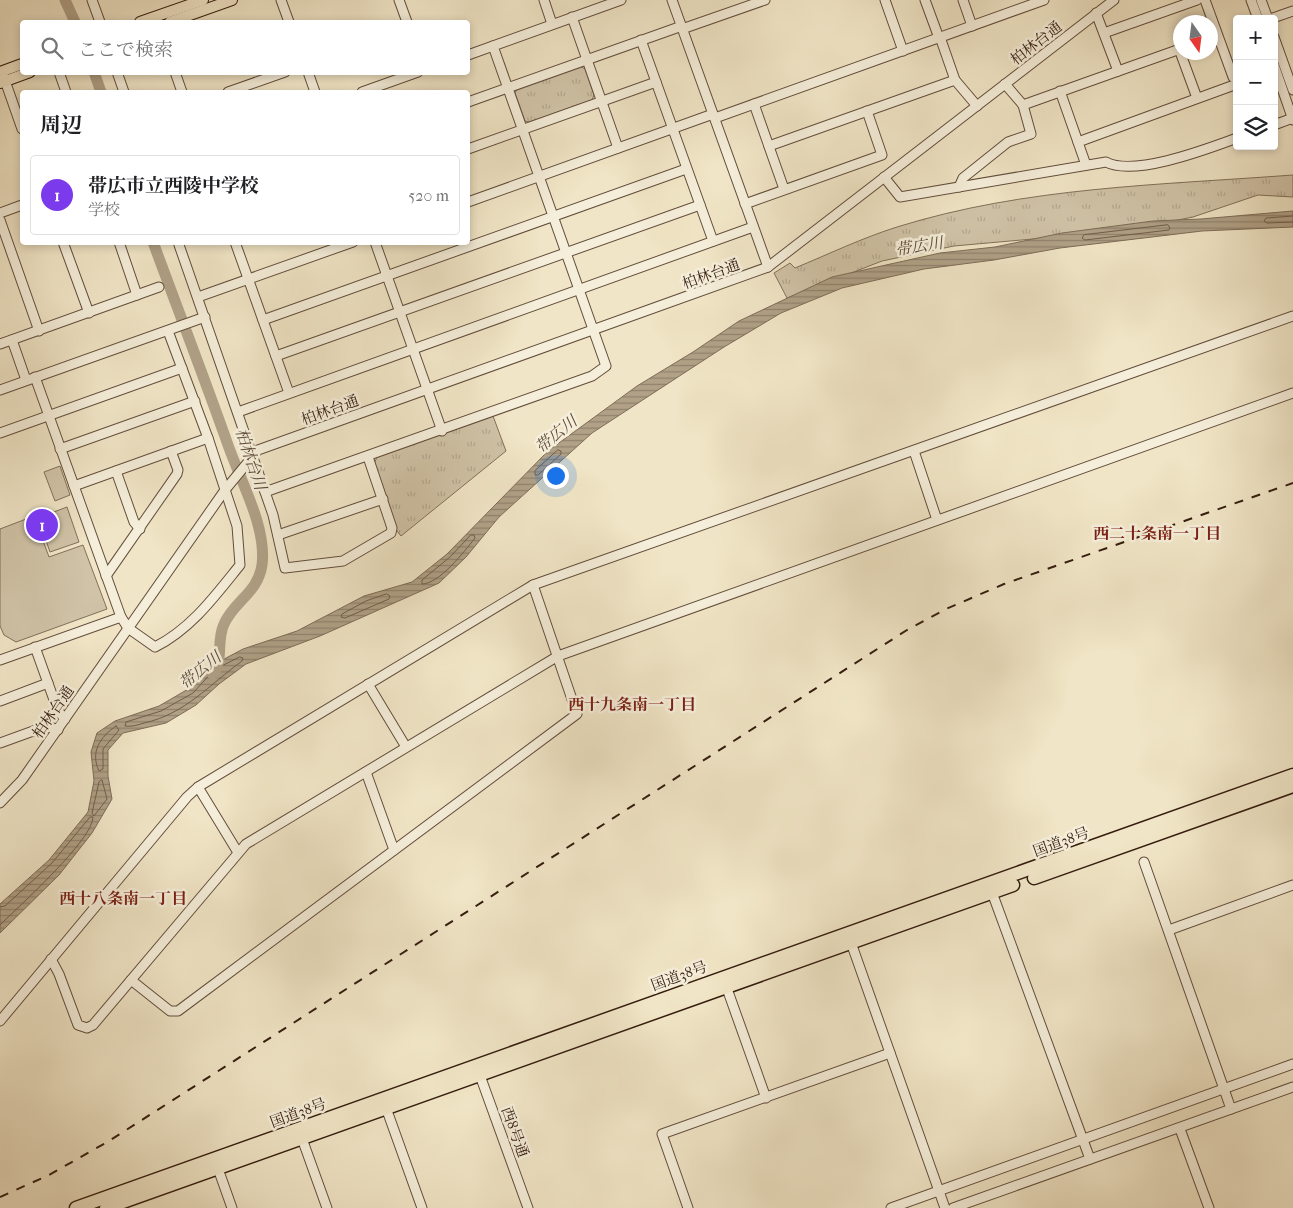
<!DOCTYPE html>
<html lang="ja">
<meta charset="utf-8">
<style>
:root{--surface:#fff;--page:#f2f2f2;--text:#202124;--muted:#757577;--line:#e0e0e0;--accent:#7c3aed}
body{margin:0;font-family:"IM FELL French Canon","Noto Serif JP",serif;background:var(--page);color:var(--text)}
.controls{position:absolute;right:15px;top:15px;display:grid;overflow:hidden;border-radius:5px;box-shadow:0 2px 8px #0003}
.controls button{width:45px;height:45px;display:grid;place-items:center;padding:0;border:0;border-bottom:1px solid var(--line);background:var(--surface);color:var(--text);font:25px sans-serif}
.compass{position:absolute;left:1173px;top:15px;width:45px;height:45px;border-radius:50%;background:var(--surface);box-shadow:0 2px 8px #0003;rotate:166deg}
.you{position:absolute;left:555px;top:475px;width:18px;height:18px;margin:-12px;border:4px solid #fff;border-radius:50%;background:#1a73e8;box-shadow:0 0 0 8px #1a73e833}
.badge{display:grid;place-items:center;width:32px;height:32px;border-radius:50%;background:var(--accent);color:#fff;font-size:16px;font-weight:700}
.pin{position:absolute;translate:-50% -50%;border:2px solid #fff;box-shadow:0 1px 5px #0006}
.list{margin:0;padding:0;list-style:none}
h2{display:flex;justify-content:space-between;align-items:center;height:65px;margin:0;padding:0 20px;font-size:21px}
h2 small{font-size:16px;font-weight:400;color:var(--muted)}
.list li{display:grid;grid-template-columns:32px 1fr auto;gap:15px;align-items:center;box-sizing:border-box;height:80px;margin:0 10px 10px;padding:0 10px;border:1px solid var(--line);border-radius:5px}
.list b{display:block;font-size:19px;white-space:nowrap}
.list p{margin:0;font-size:16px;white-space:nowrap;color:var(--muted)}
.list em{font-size:16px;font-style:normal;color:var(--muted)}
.icon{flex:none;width:28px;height:28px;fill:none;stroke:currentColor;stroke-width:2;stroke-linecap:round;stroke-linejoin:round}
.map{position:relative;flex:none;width:1293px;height:1208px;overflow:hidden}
.search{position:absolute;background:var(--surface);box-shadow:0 2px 8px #0003;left:20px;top:20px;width:450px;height:55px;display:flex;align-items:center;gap:12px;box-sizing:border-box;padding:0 18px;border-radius:5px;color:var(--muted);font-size:19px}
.panel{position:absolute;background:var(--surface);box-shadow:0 2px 8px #0003;left:20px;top:90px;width:450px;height:155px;border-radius:5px}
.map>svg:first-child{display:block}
.park{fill:url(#park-tufts);stroke:#82705a}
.garden{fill:#d0c3a7;stroke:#82705a}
.water{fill:url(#water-rules);stroke:#7e6c57}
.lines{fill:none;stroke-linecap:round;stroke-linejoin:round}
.shore{stroke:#725e4a;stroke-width:1}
.river{stroke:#b0a187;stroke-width:11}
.minor-casing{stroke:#634e3c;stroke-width:11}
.major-casing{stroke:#341c0e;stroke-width:12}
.highway-casing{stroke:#341c0e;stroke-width:15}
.minor{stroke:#f5eeda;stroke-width:9}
.major{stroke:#f0e5c6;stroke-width:10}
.highway{stroke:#f0e5c6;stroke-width:12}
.rail{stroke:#341c0e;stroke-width:2;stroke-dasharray:9 9;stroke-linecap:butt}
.labels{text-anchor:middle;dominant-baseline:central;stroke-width:5;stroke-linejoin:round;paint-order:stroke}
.street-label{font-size:15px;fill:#341c0e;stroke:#f5eeda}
.water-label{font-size:16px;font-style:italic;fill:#5f4b38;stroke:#f5eeda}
.neighbourhood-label{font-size:16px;font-weight:bold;fill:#7a1f14;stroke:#f5eeda}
</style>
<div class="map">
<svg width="1293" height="1208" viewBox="0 0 1293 1208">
<defs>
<pattern id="park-tufts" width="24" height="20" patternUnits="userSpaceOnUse" patternTransform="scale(1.25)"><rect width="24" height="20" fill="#d0c3a7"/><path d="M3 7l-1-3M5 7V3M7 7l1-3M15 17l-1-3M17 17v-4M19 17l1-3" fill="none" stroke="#b3a78f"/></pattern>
<pattern id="water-rules" width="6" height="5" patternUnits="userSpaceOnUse" patternTransform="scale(1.25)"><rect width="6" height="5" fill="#b0a187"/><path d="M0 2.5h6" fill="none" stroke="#90826d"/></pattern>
</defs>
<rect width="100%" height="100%" fill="#f0e5c6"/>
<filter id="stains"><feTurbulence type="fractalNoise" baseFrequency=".004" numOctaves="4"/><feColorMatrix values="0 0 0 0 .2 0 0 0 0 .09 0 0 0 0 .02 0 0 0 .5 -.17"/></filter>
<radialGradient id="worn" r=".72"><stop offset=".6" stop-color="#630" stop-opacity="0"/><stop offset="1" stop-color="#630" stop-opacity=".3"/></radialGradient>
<g class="park">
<path d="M580 66 585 69 594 95 592 100 529 122 525 121 515 93 517 89Z"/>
<path d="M1293 175V197L1258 195 1193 217 1152 225 1078 235 954 246 882 261 787 298 774 273 790 263 795 268C829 254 862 238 897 227 1025 187 1160 185 1293 175Z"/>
<path d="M493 416 506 451 401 536 397 531 374 464 377 457Z"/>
</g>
<g class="garden">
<path d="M60 466 70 495 55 501 44 472Z"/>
<path d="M67 507 79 542 50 552 38 518Z"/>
<path d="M34 516 49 557 83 545 107 609 16 642 4 635 0 626V529Z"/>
</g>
<path class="water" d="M1293 211V227L1202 231 1060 248 994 260 924 269 842 288 781 313 724 347 592 433 499 517 466 557 439 583 320 636 246 664 219 684 196 705 166 723 123 733 108 750V776L112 799 92 833 59 875 0 933V904L49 860 88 812 94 781 91 752 97 733 115 721 159 706 190 688 211 666 243 649 297 631 364 596 412 582 447 554 548 451 637 386 693 352 739 321 832 277 940 253 995 247 1062 233 1153 221 1201 219Z"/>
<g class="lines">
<g class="shore">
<path d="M1293 216 1266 218 1264 221 1267 223 1293 222"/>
<path d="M1168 225 1170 228 1169 230 1085 240 1082 238 1084 235Z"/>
<path d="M558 450 561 451V454L538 475H535V471Z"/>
<path d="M471 535H474L475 538C464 552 439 584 422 584V580L450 557Z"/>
<path d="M387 594 390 596 389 599 345 618 341 617 342 614 366 601Z"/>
<path d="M240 657 243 658 242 661C209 685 185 714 144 723 138 725 131 727 125 726L126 722 161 711 193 693 214 670Z"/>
<path d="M116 726 119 730 103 749V769L99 771C90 752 100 737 116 726Z"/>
<path d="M102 780 107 799 94 816 92 813 99 782Z"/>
<path d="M0 907 5 906 52 863 90 817H93C93 840 18 907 0 925"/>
</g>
<g class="river">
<path d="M65 0 75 22"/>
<path d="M94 72 101 92"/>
<path d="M153 242C178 310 204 377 228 445 240 480 267 527 262 565 258 593 234 601 224 624 216 641 224 659 213 675"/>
</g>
<g class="minor-casing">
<g id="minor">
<path d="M92 0 100 22"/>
<path d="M281 0 289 22"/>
<path d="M399 0 407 22"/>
<path d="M544 0 552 24"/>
<path d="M672 0 768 267"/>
<path d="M885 0 903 51"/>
<path d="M925 0 939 38"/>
<path d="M963 0 972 26"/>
<path d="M1205 0 1233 77 1237 76"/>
<path d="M1251 0 1258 19"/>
<path d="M1261 0 1268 19"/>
<path d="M1096 13 1118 71"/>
<path d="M572 17 618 148"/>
<path d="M1270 19 1293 11"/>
<path d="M682 29 765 0"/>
<path d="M1104 33 1197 0"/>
<path d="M940 37 955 80"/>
<path d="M1274 37 1293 90"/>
<path d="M641 40 713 241"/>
<path d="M1179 49 1197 98"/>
<path d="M468 55 621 0"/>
<path d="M1274 65 1293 120"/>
<path d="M59 72 66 92"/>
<path d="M117 72 124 92"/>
<path d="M175 72 182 92"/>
<path d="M308 72 315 92"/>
<path d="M3 75 22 129"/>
<path d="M1005 84 1023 105 1180 49"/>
<path d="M1060 91 1086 165"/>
<path d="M228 92 285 72"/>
<path d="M362 92 418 72"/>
<path d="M468 102 682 26"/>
<path d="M754 104 784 189"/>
<path d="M715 118 1044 0"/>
<path d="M1274 125 1293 118"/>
<path d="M1078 142 1237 84"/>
<path d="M769 146 955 80 977 106"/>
<path d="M468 149 656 82"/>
<path d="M884 177 900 197 1106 162C1134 177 1207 149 1237 138"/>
<path d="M959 187 963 178 1008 142 1031 134 1023 105"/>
<path d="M468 202 713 114"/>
<path d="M745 204 882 155 867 111"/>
<path d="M0 213 22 205"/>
<path d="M0 220 39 331"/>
<path d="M63 242 89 313"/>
<path d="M119 242 137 295"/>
<path d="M178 242 273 515 285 568 343 561 391 533 392 528 368 457"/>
<path d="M235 242 289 393"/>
<path d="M375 242 442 431"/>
<path d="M198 297 353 242"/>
<path d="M263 320 686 169"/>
<path d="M12 340 26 380"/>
<path d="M0 344 159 287"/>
<path d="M276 356 700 205"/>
<path d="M35 377 121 617 128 628 155 647C191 629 215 596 240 565L237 526 208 438 168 331"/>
<path d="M0 390 205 317"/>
<path d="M238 412 753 227"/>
<path d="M0 433 182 368"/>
<path d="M60 449 195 401"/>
<path d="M914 451 937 520"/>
<path d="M116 471 134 522 140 529"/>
<path d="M74 486 208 438"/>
<path d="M265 492 592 376 606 366 493 46"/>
<path d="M278 535 383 499"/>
<path d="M106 576 177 474 178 470 171 451"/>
<path d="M35 647 58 711 65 719"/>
<path d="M0 660 121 617"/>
<path d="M368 684 406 747"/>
<path d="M0 701 48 683"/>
<path d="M0 743 47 726 58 730"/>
<path d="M366 772 394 850"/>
<path d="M198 787 237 851"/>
<path d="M0 803 22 780 225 490 258 450 768 267 1114 0"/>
<path d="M1144 862 1231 1109"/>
<path d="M990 887 1090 1159"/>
<path d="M1169 930 1293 885"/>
<path d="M849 937 945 1208"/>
<path d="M51 959 59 974 78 1025 87 1028 93 1025 246 844 558 656 1293 393"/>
<path d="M131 980 170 1011H178L577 714 533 585"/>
<path d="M725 983 766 1098"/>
<path d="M0 1021 187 797 198 787 533 585 1293 316"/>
<path d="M478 1070 528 1208"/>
<path d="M385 1105 422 1208"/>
<path d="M1180 1129 1209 1208"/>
<path d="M300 1133 327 1208"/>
<path d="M216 1163 232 1208"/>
<path d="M688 1208 662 1134 890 1053"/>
<path d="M891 1208 1293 1064"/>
<path d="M953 1208 1293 1087"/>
</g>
</g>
<g class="major-casing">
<g id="major">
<path d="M140 22 203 0"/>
<path d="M170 22 232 0"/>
<path d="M0 72 22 64"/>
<path d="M0 83 30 72"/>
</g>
</g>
<g class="highway-casing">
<g id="highway">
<path d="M1034 878 1293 786"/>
<path d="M76 1208 1293 775"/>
<path d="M106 1208 1013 885"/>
</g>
</g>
<use href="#minor" class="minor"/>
<use href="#major" class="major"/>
<use href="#highway" class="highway"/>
<path class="rail" d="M0 1197 49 1175 109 1141 907 630 946 609 1004 584 1293 483"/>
</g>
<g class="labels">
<g class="street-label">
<text transform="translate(1036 43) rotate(-38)">柏林台通</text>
<text transform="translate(711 274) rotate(-20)">柏林台通</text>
<text transform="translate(330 410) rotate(-20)">柏林台通</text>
<text transform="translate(53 712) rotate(-55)">柏林台通</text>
<text transform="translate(1061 842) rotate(-20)">国道38号</text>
<text transform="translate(679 976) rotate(-20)">国道38号</text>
<text transform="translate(298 1113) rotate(-20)">国道38号</text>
<text transform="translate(515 1132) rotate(70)">西8号通</text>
</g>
<g class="water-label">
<text transform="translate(919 246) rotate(-9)">帯広川</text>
<text transform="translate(556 434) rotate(-39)">帯広川</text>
<text transform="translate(251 459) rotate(71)">柏林台川</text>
<text transform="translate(200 670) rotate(-39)">帯広川</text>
</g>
<g class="neighbourhood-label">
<text x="1157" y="533">西二十条南一丁目</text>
<text x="632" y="704">西十九条南一丁目</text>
<text x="123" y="898">西十八条南一丁目</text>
</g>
</g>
<rect width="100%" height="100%" filter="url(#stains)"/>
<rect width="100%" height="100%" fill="url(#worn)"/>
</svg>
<div class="controls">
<button>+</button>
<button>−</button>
<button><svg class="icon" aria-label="layers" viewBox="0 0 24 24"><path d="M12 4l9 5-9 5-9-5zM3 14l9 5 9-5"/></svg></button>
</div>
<svg class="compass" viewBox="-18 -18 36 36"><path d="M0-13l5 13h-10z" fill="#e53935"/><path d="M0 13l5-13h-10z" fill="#757577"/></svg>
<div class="you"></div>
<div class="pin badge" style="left:42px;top:525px">1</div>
<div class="search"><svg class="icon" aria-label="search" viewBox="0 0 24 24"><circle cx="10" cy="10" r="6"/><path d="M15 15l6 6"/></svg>ここで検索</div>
<section class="panel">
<h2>周辺<small></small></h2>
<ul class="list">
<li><span class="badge">1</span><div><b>帯広市立西陵中学校</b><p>学校</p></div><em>520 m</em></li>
</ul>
</section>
</div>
